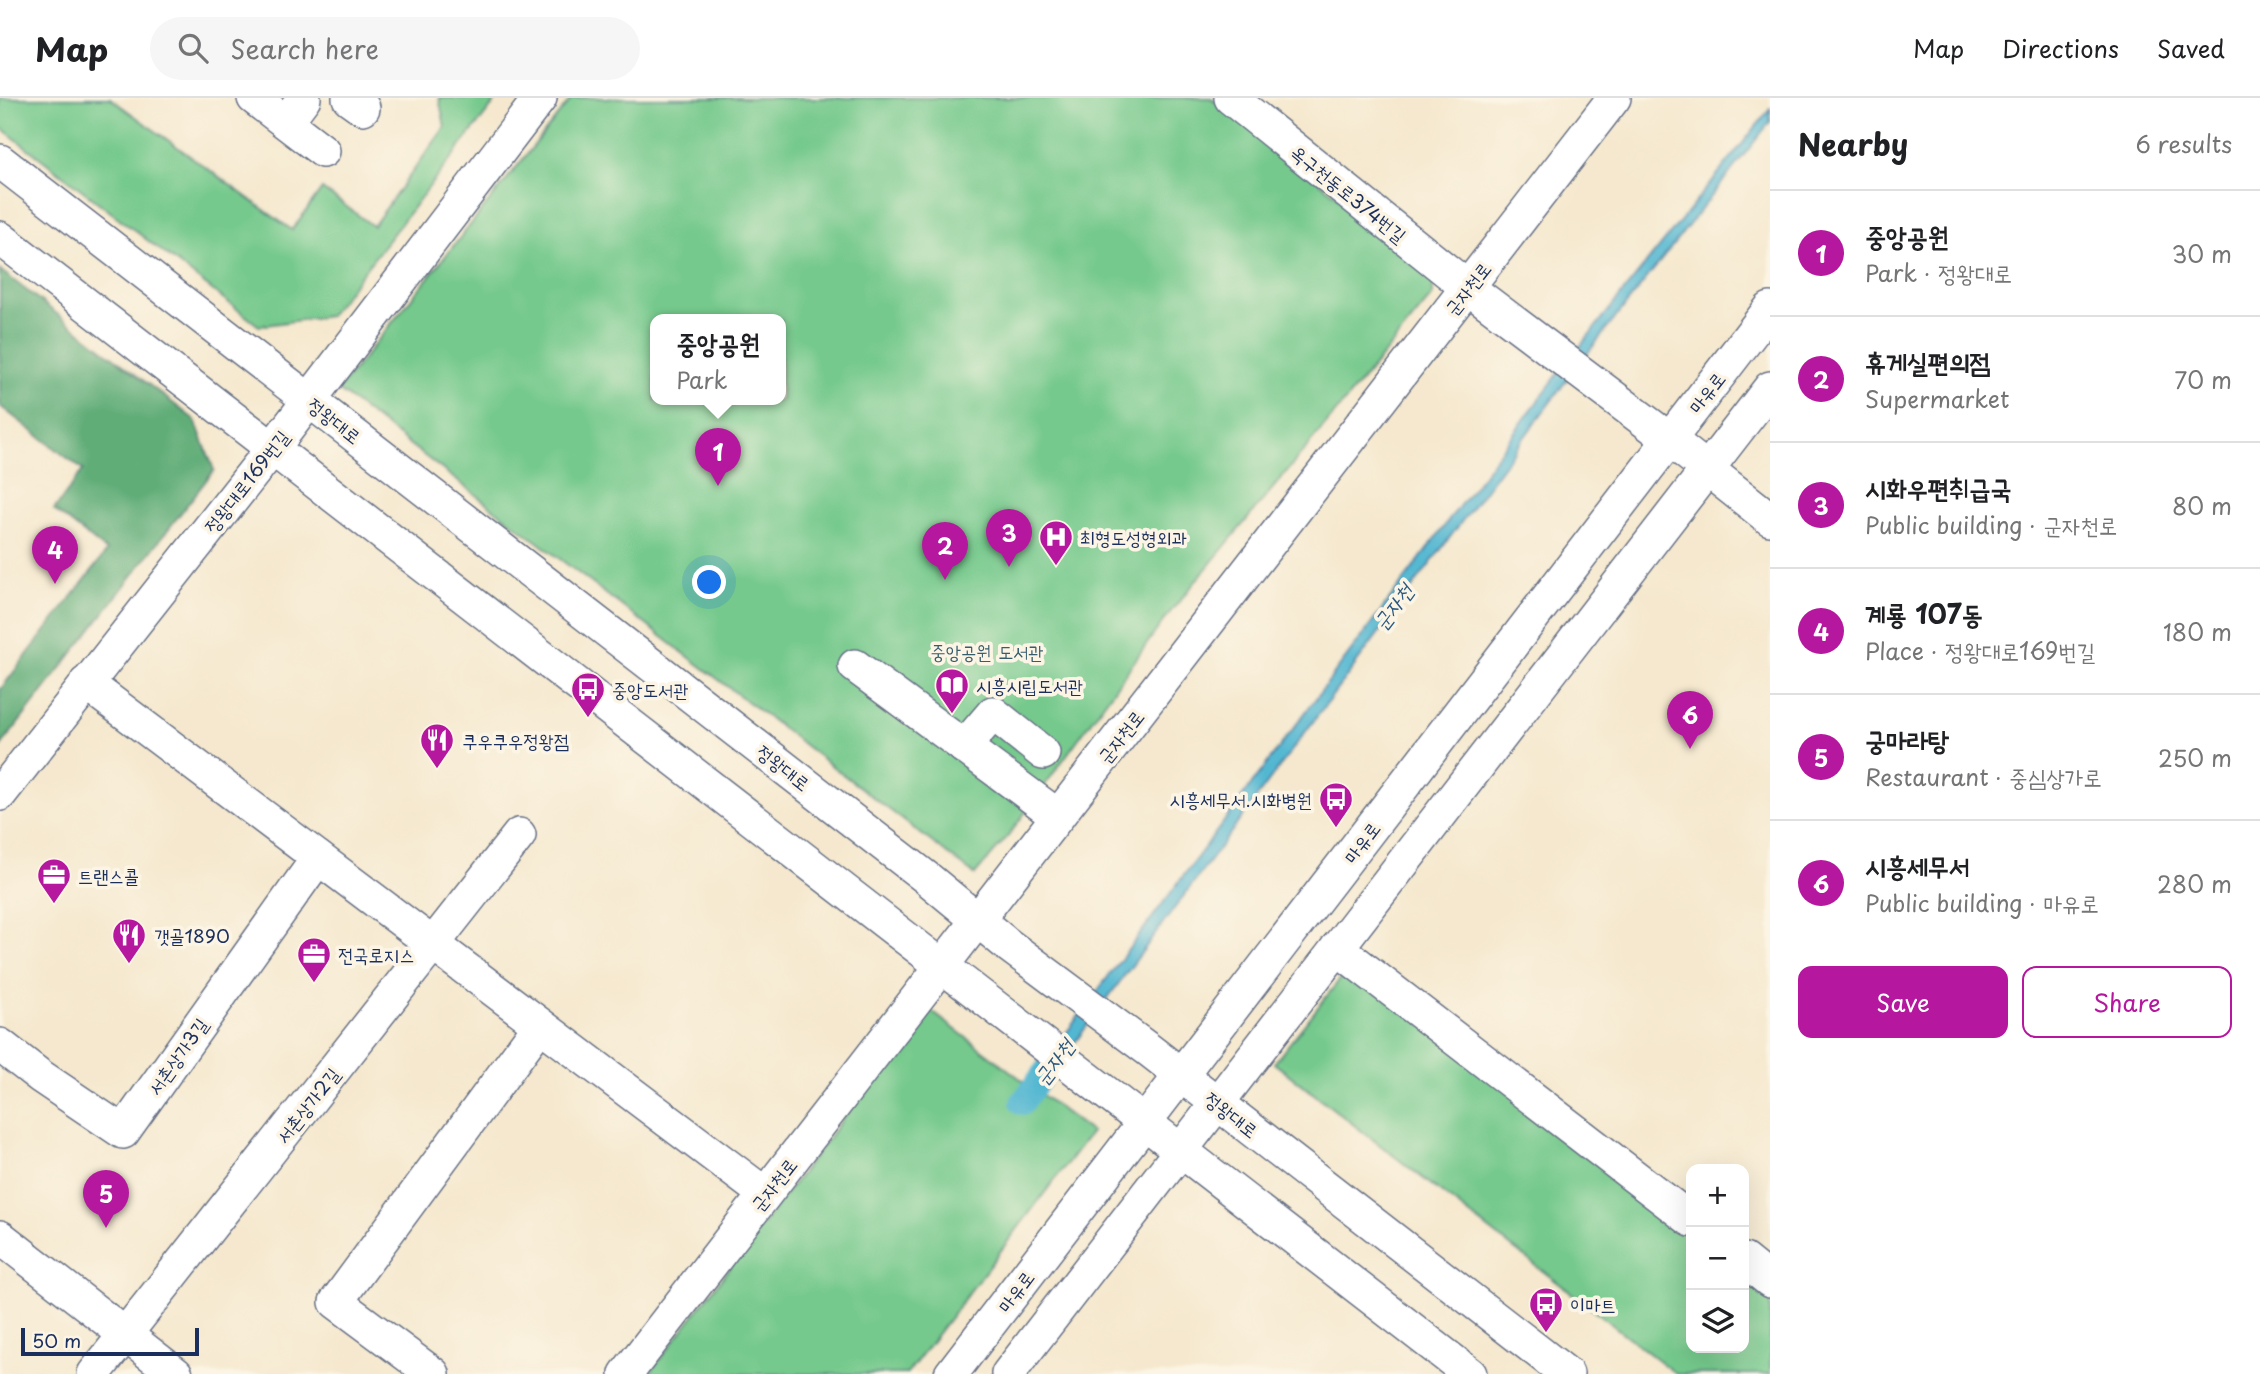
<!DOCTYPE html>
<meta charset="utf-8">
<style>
:root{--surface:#fff;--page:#f6f6f6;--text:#202124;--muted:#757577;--line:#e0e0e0;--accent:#b5179e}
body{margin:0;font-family:"Playpen Sans","Poor Story",sans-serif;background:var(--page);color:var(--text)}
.controls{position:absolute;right:21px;bottom:21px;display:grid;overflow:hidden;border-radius:14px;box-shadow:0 7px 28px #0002}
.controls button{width:63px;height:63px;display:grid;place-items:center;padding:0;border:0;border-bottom:2px solid var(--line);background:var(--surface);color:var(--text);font:35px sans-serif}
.scale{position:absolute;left:21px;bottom:18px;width:178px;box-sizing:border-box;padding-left:7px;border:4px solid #1b2f5e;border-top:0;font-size:19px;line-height:24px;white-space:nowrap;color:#1b2f5e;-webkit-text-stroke:5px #fcf5e5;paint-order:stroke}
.you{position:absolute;left:710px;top:485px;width:24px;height:24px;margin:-18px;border:5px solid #fff;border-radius:50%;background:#1a73e8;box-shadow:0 0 0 10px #1a73e833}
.badge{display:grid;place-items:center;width:46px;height:46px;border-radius:50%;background:var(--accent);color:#fff;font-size:23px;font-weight:700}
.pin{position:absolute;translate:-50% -58px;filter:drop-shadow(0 2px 4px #0008)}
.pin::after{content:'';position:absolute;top:37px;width:24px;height:21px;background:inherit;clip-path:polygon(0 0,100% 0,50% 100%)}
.popup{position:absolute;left:650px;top:216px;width:136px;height:91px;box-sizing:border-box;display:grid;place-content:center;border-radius:14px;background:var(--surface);filter:drop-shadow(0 2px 5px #0005);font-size:23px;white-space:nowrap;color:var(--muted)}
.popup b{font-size:26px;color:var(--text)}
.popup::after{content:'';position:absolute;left:50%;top:100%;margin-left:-14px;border:14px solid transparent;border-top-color:var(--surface)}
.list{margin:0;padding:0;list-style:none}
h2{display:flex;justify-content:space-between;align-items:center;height:91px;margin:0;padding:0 28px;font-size:30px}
h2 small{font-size:23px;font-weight:400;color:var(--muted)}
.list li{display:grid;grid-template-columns:46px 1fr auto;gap:21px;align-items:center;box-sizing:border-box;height:126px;padding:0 28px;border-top:2px solid var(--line)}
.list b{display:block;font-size:26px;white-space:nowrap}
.list p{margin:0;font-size:23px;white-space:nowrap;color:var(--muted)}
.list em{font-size:23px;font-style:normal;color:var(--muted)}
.actions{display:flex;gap:14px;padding:21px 28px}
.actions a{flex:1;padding:16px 0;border:2px solid var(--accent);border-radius:14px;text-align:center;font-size:24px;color:var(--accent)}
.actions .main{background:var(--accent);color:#fff}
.icon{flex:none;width:38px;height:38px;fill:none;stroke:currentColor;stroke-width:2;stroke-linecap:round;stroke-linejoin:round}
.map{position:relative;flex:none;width:1770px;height:1276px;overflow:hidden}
header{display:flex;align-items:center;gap:42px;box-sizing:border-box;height:98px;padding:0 35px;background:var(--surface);border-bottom:2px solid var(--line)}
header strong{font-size:33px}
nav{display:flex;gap:38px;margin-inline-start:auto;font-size:24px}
.search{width:490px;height:63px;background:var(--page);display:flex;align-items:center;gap:18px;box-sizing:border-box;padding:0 24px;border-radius:38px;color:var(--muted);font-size:26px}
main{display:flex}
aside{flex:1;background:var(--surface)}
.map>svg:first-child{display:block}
.green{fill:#75c98c;stroke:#487c75;stroke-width:2;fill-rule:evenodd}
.forest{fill:#60ad78;stroke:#3e6e6b;stroke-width:2}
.water{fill:#52b7d1;stroke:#367398;stroke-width:2}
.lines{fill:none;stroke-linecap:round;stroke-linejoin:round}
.canal{stroke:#52b7d1;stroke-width:24}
.minor-casing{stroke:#677085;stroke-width:36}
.minor{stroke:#fff;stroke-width:33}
.labels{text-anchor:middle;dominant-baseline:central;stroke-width:7;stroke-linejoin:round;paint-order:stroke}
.street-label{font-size:19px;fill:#1b2f5e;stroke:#fcf5e5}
.poi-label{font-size:19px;fill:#1b2f5e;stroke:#fcf5e5;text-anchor:start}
.park-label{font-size:19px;fill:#365d6c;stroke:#fcf5e5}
.water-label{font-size:21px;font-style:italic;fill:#2c5880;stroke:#fcf5e5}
</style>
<header>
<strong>Map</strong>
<div class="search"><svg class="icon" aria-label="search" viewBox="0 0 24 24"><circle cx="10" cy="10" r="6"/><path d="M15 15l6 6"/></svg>Search here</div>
<nav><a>Map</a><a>Directions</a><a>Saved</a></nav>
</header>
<main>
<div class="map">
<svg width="1770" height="1276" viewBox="0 0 1770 1276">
<rect width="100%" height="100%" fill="#fcf5e5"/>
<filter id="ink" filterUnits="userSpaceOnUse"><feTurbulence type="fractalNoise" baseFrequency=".0143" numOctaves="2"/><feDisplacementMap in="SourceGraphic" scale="14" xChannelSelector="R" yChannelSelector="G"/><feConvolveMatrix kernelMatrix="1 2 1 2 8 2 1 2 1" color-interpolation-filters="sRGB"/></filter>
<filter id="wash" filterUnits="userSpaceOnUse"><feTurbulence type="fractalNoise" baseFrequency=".00686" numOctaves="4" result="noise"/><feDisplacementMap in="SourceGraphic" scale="28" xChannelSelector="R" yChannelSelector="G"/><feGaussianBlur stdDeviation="1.57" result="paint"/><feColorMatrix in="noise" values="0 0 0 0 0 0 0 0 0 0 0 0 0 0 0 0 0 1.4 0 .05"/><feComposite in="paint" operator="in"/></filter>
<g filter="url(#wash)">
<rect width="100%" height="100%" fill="#f5e8ce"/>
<g class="green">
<path d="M0 0H110L292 132 322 91 373 128 445 29 439 0H498L329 218 259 228 0 29Z"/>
<path d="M572 0H1211L1433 172V197L1167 518 1009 737 975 777 338 292ZM655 222H781V302H655Z"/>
<path d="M1349 870 1691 1134V1250H1744V1175L1770 1195V1276H1676L1274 965Z"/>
<path d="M927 910 1091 1034 907 1276H649Z"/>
</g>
<path class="forest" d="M0 172 195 322 214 372 0 649V592L107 453 54 412 83 372 0 308Z"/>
<path class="water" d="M1770 11V24L1569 279 1038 994 1028 986 1561 272Z"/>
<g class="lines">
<path class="canal" d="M1022 1005 1053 963"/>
</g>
</g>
<g filter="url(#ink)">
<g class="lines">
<g class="minor-casing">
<g id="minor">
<path d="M254 0 323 53"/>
<path d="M349 0 363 10"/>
<path d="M1231 0 1467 189 1669 341 1770 421"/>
<path d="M286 24 304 0"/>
<path d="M0 63 928 781 1008 847 1149 952 1567 1276"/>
<path d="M0 140 1470 1276"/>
<path d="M855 568 1058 718"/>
<path d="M86 585 765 1096"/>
<path d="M964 649 993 615 1043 655"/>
<path d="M0 696 272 351 540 0"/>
<path d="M1337 850 1691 1122"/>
<path d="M0 947 40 978 123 1034 318 760"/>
<path d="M0 1139 176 1276"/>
<path d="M1744 1162 1770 1183"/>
<path d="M94 1276 519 737"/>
<path d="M433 1276 336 1204 540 927"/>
<path d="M626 1276 1614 0"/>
<path d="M951 1276 1770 211"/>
<path d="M1008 1276 1770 290"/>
</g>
</g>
<use href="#minor" class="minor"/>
</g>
</g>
<defs>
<g id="hospital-pin" transform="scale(1.75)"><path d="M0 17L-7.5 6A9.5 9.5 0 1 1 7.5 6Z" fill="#b5179e" stroke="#fcf5e5"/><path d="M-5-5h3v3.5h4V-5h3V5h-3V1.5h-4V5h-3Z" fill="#fff"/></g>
<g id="library-pin" transform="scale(1.75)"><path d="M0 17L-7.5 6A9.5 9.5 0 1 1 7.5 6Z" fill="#b5179e" stroke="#fcf5e5"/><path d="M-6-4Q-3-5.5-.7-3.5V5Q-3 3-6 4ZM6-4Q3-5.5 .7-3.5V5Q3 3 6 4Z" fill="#fff"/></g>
<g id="bus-pin" transform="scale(1.75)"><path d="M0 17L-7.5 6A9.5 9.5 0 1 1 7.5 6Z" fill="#b5179e" stroke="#fcf5e5"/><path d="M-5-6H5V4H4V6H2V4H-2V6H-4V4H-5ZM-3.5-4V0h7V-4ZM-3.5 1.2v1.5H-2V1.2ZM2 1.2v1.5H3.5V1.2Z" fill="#fff"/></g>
<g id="restaurant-pin" transform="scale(1.75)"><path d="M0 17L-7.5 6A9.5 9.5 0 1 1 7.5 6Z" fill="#b5179e" stroke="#fcf5e5"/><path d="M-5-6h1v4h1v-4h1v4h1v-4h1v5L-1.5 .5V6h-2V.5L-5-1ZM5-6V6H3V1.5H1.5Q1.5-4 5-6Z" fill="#fff"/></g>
<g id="office-pin" transform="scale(1.75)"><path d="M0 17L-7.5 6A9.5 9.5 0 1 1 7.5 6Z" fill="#b5179e" stroke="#fcf5e5"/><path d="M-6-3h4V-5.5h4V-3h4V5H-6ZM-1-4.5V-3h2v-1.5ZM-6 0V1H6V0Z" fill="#fff"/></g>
</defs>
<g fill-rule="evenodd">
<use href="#hospital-pin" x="1056" y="439"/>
<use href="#library-pin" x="952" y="587"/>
<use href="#bus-pin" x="588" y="591"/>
<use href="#restaurant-pin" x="437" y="642"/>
<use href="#bus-pin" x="1336" y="701"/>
<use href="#office-pin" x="54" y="777"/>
<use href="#restaurant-pin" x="129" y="837"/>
<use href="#office-pin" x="314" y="856"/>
<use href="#bus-pin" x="1546" y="1206"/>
</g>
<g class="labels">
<g class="street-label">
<text transform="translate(1349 95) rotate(39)">옥구천동로374번길</text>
<text transform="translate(1467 190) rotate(-52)">군자천로</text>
<text transform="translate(1706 294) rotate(-52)">마유로</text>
<text transform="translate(335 322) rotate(38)">정왕대로</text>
<text transform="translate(246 383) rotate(-52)">정왕대로169번길</text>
<text transform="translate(1120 638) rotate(-52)">군자천로</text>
<text transform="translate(784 669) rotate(38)">정왕대로</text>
<text transform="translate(1361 744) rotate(-53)">마유로</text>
<text transform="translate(177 958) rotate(-55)">서촌상가3길</text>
<text transform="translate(307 1007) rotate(-52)">서촌상가2길</text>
<text transform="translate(1232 1016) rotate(38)">정왕대로</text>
<text transform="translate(773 1086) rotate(-52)">군자천로</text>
<text transform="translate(1015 1193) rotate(-53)">마유로</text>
</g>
<g class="poi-label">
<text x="1080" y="439">최형도성형외과</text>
<text x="976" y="587">시흥시립도서관</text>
<text x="612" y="591">중앙도서관</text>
<text x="462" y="642">쿠우쿠우정왕점</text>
<text x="1312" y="701" text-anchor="end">시흥세무서.시화병원</text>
<text x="78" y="777">트랜스콜</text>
<text x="154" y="837">갯골1890</text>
<text x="338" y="856">전국로지스</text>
<text x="1570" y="1206">이마트</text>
</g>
<g class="park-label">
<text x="987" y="553">중앙공원 도서관</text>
</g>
<g class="water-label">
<text transform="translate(1392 508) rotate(-53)">군자천</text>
<text transform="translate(1053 963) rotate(-53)">군자천</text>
</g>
</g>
</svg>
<div class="controls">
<button>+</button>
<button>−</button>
<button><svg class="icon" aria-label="layers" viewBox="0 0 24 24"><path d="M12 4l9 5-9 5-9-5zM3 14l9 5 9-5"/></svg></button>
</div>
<div class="scale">50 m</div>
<div class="you"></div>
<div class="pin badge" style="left:718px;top:388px">1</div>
<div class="popup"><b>중앙공원</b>Park</div>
<div class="pin badge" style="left:945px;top:482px">2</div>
<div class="pin badge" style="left:1009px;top:469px">3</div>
<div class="pin badge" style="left:55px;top:486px">4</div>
<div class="pin badge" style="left:106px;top:1130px">5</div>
<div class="pin badge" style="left:1690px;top:651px">6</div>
</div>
<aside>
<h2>Nearby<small>6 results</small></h2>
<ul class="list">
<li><span class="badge">1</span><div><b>중앙공원</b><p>Park · 정왕대로</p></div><em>30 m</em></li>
<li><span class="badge">2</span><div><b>휴게실편의점</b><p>Supermarket</p></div><em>70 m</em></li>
<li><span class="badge">3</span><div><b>시화우편취급국</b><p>Public building · 군자천로</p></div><em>80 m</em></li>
<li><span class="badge">4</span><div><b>계룡 107동</b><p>Place · 정왕대로169번길</p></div><em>180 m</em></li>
<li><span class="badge">5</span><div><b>궁마라탕</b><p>Restaurant · 중심상가로</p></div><em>250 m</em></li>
<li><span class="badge">6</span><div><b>시흥세무서</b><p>Public building · 마유로</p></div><em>280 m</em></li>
</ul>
<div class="actions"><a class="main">Save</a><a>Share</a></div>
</aside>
</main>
